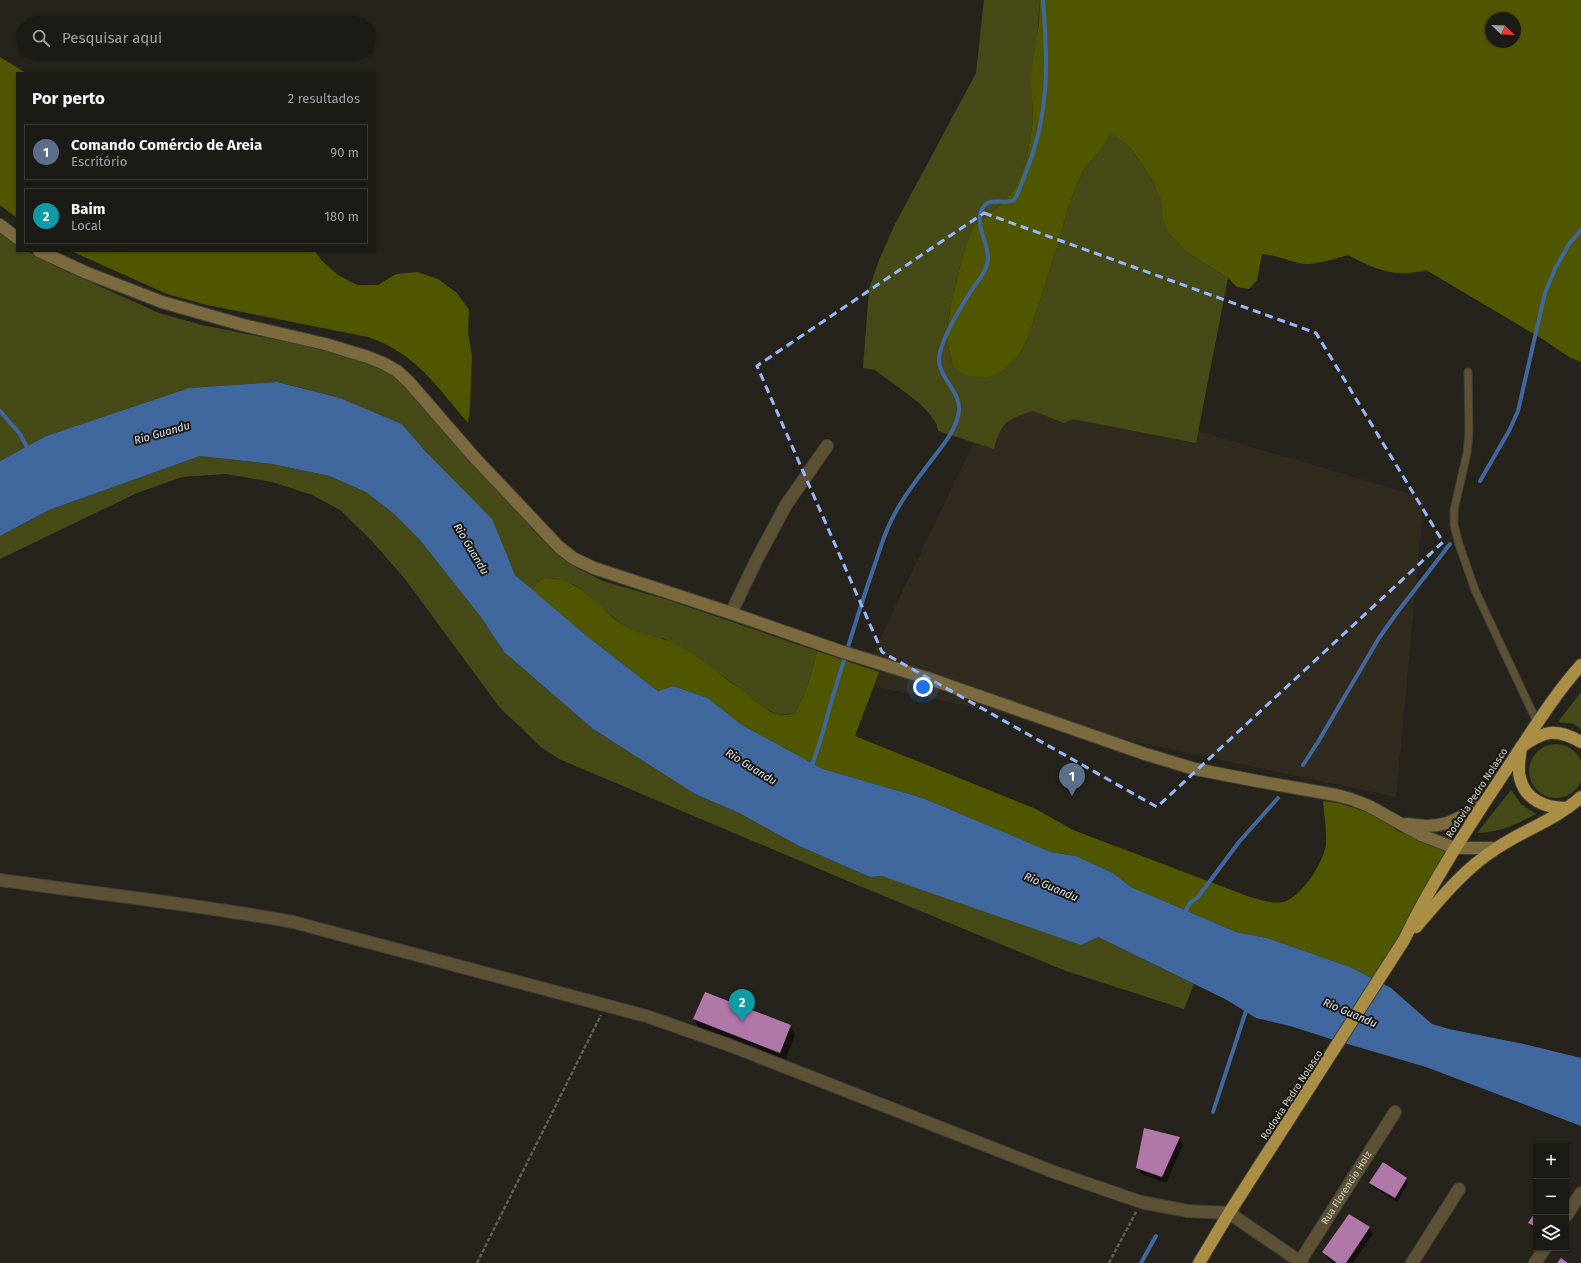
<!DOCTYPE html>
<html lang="pt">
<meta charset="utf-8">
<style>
:root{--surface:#1c1a15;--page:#25231e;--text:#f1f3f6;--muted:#a0a1a0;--line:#3a3834;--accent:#ea580c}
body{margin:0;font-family:"Fira Sans",sans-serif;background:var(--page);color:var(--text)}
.controls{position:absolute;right:12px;bottom:12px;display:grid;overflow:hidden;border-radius:0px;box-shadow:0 1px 3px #0004}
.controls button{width:36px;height:36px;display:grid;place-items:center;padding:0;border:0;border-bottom:1px solid var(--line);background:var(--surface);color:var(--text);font:20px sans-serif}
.compass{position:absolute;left:1485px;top:12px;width:36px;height:36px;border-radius:50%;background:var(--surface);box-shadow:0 1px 3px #0004;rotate:113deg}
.you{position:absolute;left:923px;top:687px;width:14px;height:14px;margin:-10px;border:3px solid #fff;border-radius:50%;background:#1a73e8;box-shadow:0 0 0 6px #1a73e833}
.badge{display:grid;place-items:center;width:26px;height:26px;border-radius:50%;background:var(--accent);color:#fff;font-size:13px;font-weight:700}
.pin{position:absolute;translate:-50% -33px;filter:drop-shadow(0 1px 2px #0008)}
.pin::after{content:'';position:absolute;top:21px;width:14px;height:12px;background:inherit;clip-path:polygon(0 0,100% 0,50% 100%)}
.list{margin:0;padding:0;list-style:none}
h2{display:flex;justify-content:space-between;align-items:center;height:52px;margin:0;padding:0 16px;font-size:17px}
h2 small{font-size:13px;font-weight:400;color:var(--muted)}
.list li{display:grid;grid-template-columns:26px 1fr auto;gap:12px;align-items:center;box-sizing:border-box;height:56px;margin:0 8px 8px;padding:0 8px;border:1px solid var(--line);border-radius:0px}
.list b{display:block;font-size:15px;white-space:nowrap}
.list p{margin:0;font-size:13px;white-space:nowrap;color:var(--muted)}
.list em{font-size:13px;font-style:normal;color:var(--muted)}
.icon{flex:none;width:22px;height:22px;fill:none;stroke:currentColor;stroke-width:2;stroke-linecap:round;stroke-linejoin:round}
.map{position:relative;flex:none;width:1581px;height:1263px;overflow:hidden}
.search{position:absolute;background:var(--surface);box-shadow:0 1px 3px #0004;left:16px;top:16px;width:360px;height:44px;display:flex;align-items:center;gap:10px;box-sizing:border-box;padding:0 14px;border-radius:22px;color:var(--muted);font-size:15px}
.panel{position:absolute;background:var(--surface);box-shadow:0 1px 3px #0004;left:16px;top:72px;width:360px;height:180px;border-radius:0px}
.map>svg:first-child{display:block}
.built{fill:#312b1f}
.green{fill:#454a16}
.forest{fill:#505600;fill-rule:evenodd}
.water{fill:#40679e}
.shadow{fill:#0007}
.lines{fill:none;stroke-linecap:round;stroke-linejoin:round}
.stream{stroke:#40679e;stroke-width:4}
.building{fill:#b077a9}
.lane-casing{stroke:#423f38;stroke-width:9}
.street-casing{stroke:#423f38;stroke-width:14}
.secondary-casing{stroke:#423f38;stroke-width:14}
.highway-casing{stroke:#423f38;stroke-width:14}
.path{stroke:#605d57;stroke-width:2.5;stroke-dasharray:4 2;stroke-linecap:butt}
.lane{stroke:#5c5135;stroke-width:7}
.street{stroke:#5c5135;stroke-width:12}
.secondary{stroke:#7b6a3d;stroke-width:12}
.highway{stroke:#aa8e45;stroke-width:12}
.marked{fill:none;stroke:#95b6fd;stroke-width:3;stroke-dasharray:8 5;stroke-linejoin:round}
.labels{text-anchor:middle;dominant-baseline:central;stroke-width:4;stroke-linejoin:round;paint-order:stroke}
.street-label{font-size:10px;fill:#d4d2cd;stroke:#1c1913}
.water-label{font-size:11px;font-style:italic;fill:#d8e3f4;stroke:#1c1913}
</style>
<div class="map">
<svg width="1581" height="1263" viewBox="0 0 1581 1263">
<rect width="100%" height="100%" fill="#26231c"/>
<path class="built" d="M1006 374 1424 498 1396 797 859 683Z"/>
<g class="green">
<path d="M984 0H1040L1032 103 1033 121 1026 162 1014 190 996 209 973 227 963 254 951 304 946 335 953 367 1020 353 1028 338 1058 244 1067 211 1076 186 1084 169 1098 153 1111 132 1130 147 1151 178 1161 200 1162 216 1188 253 1228 278 1196 443 1073 419 1064 423 1033 411C1007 419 1001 422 994 449L938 431 937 425 928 412 918 402 875 370 863 368 869 289 879 260 894 226 976 73Z"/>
<path d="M0 231 17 243V251H28L55 266 159 313 202 325 363 357 392 371 534 531 561 557 575 567 603 581 665 599 817 651C812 673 806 693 795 713L780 715 765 709 736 685 665 639 641 634 627 628 601 608 575 585 553 578H544L538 582 532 590 515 575 504 550 425 451 402 424 340 398 277 382 189 388 46 436 0 461Z"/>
<path d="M200 456 272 464 329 476 366 492 394 514 419 539 480 616 504 652 593 729 695 794 739 813 799 846 870 877 882 876 1098 937 1194 984 1184 1009 1066 971 850 882 559 759 542 748 500 708 405 579 371 540 340 510 312 495 272 482 226 474 182 477 137 493 0 559V536L49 510Z"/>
<path d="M1581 692V729L1574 724 1558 722Z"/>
<circle cx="1556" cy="771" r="27"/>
<path d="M1511 790 1521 804 1536 814C1514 825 1503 832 1477 833Z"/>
</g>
<g class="forest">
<path d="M1040 0H1581V362L1569 357 1544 340 1426 270C1394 278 1377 270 1348 255 1339 258 1314 265 1305 264 1290 262 1277 255 1262 254L1257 280 1249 289 1237 287 1228 278 1188 253 1168 232 1162 216 1161 200 1151 178 1130 147 1111 133 1098 153 1084 169 1076 186 1067 211 1058 244 1028 338 1020 353 1003 371 987 377 967 376 953 367 946 335 951 304 963 254 973 227 996 209 1014 190 1026 162 1033 121 1031 75 1039 22ZM1491 18H1515V42H1491Z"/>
<path d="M0 57 26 73H17V218L0 205Z"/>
<path d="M71 251H315L321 260 338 275 357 285H378L396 274 417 272 438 279 457 293 469 310 468 333 472 356 470 408 468 423C437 387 416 353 368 337L207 305 167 294Z"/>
<path d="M544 578C585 578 596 610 628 628 640 635 653 635 666 640 690 649 710 667 730 682 747 690 760 710 779 715 784 716 790 714 795 713 806 693 812 673 817 651L879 672 855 736 1036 809 1073 830 1250 897C1262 900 1274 905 1286 901 1303 894 1324 862 1326 844 1327 831 1324 815 1323 801L1338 803 1367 812 1384 821 1398 831 1448 850 1410 918 1372 978 1350 967 1267 938 1236 932 1131 887 1113 873 1076 856 1051 852 923 798 823 769 742 725 708 698 673 686 658 691 588 637 532 590 538 582Z"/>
</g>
<path class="water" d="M277 382 340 398 402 424 425 451 492 519 515 575 588 637 658 691 673 686 708 698 742 725 823 769 923 798 1051 852 1076 856 1113 873 1131 887 1236 932 1267 938 1350 967 1391 988 1432 1024 1449 1029 1528 1045 1581 1058V1126L1426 1067 1334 1040 1290 1026 1256 1018 1225 999 1098 937 1081 945 882 876 870 877 799 846 739 813 695 794 593 729 504 652 480 616 419 539 394 514 366 492 329 476 272 464 200 456 49 510 0 536V461L46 436 189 388Z"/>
<g class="shadow">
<path d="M694 1019 790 1026 795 1034 785 1062 699 1028Z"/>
<path d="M1179 1138 1183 1145 1166 1183 1141 1174 1137 1167Z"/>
<path d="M1406 1179 1408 1183 1397 1202 1373 1187 1370 1183Z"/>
<path d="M1536 1213V1230L1532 1227 1530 1223Z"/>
<path d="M1369 1227 1373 1234 1353 1263H1333L1327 1258 1323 1252Z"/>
</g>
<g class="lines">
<g class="stream">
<path d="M0 411 20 434 29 451"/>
<path d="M1480 481 1509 431 1518 411 1545 293 1555 269 1569 244 1581 230"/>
<path d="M1303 765 1318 742 1379 638 1396 614 1450 544"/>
<path d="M811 768C819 747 825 725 831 703 845 657 858 612 874 567 879 552 884 535 891 521 902 498 919 477 934 457 944 444 957 428 959 411 961 391 938 378 939 358 941 338 962 305 973 288 979 280 987 270 988 259 989 242 972 222 984 206 991 197 1005 205 1014 200 1019 192 1022 183 1025 175 1050 114 1048 63 1043 0"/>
<path d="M1184 914 1190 903 1198 897 1239 842 1278 798"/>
<path d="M1213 1112 1247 1008"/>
<path d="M1141 1263 1156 1236"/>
</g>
</g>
<g class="building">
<path d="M705 992 791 1025 780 1053 693 1019Z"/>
<path d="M1144 1128 1180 1137 1162 1177 1136 1168Z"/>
<path d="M1383 1162 1407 1178 1395 1198 1369 1183Z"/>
<path d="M1536 1211V1227L1528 1223Z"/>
<path d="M1349 1214 1370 1227 1346 1263H1337L1322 1252Z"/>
<path d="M1561 1258 1568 1263H1557Z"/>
</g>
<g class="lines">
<g class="lane-casing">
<path id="lane" d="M1468 372 1469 433 1467 453 1454 510V525L1459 544 1475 590 1537 722"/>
</g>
<g class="street-casing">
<g id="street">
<path d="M731 613 757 559 786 505 827 446"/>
<path d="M0 880C98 894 196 904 293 922L646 1016 729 1045 1054 1172 1141 1202 1188 1211 1229 1213 1302 1263"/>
<path d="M1566 1216 1581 1193"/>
<path id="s1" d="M1299 1263 1395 1112"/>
<path d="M1412 1263 1459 1189"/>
<path d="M1535 1263 1545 1248"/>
</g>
</g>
<g class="secondary-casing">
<g id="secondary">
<path d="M0 225 17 238"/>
<path d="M39 251 87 273 162 302 243 325 325 344 368 357 385 364 397 371 409 382 474 457 559 547 573 558 594 568 731 613 840 651 930 679 1145 754 1195 769 1262 782 1336 795 1351 799 1369 806 1421 835 1455 848H1496"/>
<path d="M1407 824C1440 830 1454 822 1482 805"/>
</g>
</g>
<g class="highway-casing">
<g id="highway">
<path d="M1566 808C1546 808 1525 800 1520 778 1517 768 1520 757 1521 747 1544 731 1555 727 1581 742"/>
<path d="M1416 927C1440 899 1465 868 1497 848 1524 830 1557 819 1581 797"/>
<path d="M1199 1263 1229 1213 1404 940C1434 877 1474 819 1512 761 1534 728 1555 694 1581 665"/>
</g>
</g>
<g class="path">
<path d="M477 1263 601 1015"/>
<path d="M1109 1263 1136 1212"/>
</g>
<use href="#lane" class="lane"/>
<use href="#street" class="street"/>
<use href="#secondary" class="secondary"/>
<use href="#highway" class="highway"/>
</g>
<path class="marked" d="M984 213 1316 333 1443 542 1157 807 882 652 757 366Z"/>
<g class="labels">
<g class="street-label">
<text transform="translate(1477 793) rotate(-57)">Rodovia Pedro Nolasco</text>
<text transform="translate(1292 1095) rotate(-57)">Rodovia Pedro Nolasco</text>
<text stroke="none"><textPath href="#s1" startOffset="89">Rua Florencio Holz</textPath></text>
</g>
<g class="water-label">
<text transform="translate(162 433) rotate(-16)">Rio Guandu</text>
<text transform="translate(471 549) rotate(59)">Rio Guandu</text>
<text transform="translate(751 767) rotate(32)">Rio Guandu</text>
<text transform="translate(1051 887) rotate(23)">Rio Guandu</text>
<text transform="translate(1350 1013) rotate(23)">Rio Guandu</text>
</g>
</g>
</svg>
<div class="controls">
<button>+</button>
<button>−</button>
<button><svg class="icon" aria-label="layers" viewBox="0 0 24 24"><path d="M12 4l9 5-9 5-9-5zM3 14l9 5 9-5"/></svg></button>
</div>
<svg class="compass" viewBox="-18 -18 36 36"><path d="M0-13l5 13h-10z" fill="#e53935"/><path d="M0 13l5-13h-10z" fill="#a0a1a0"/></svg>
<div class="you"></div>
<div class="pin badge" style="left:1072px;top:796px;background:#5c6f8a">1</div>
<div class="pin badge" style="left:742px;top:1022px;background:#0f9aa8">2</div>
<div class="search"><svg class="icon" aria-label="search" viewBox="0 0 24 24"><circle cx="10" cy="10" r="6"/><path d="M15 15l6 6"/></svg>Pesquisar aqui</div>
<section class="panel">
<h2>Por perto<small>2 resultados</small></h2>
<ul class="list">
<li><span class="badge" style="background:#5c6f8a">1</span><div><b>Comando Comércio de Areia</b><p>Escritório</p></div><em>90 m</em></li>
<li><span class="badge" style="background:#0f9aa8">2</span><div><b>Baim</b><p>Local</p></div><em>180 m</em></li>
</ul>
</section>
</div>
